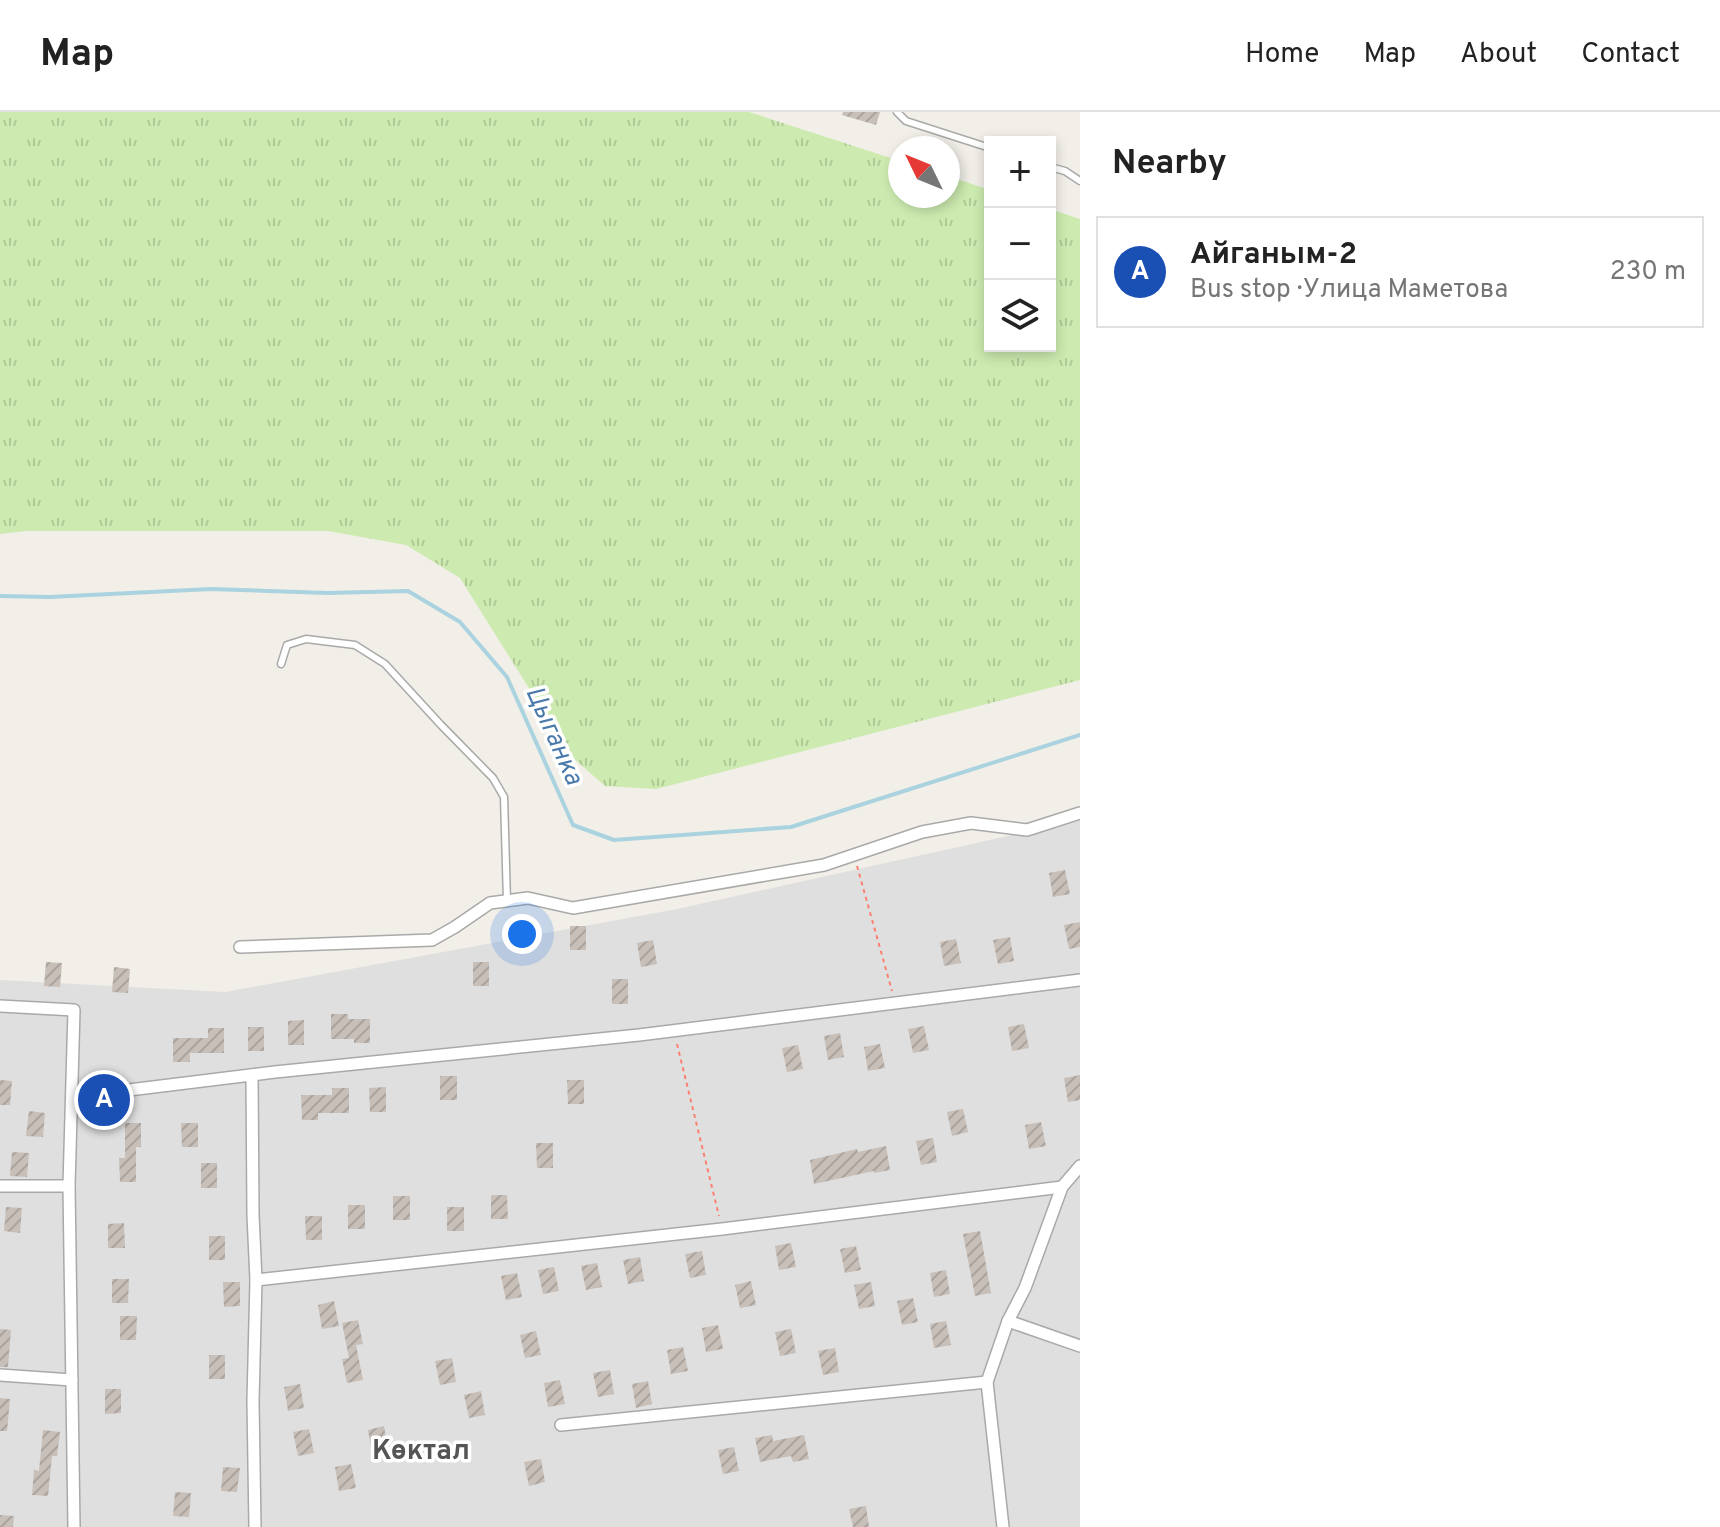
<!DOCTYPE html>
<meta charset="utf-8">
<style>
:root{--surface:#fff;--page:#f6f6f6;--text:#222;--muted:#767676;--line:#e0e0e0;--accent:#d40000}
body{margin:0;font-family:Overpass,sans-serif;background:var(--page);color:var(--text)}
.controls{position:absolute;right:24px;top:24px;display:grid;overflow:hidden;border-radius:0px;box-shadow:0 4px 12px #0003}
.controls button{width:72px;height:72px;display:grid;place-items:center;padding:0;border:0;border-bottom:2px solid var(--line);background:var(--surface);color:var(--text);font:40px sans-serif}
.compass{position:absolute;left:888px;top:24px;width:72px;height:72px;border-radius:50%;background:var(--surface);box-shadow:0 4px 12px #0003;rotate:313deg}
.you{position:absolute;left:522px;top:822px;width:28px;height:28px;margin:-20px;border:6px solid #fff;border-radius:50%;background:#1a73e8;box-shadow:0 0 0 12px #1a73e833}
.badge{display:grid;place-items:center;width:52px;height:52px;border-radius:50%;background:var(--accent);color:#fff;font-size:26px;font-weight:700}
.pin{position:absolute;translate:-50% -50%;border:4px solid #fff;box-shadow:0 2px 8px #0006}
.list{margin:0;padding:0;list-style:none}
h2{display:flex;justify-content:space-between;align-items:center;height:104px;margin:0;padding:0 32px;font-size:34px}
h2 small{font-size:26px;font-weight:400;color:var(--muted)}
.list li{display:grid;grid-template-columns:52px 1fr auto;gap:24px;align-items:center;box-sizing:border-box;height:112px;margin:0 16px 16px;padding:0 16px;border:2px solid var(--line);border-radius:0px}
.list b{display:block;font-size:30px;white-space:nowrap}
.list p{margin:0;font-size:26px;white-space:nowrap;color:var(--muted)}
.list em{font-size:26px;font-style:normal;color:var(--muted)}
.icon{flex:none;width:44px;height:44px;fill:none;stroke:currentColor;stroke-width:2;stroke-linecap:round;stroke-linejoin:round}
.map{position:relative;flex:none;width:1080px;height:1415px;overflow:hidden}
header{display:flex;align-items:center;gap:48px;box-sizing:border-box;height:112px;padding:0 40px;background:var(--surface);border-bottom:2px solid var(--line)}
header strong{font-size:38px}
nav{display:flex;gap:44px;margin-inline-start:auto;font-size:28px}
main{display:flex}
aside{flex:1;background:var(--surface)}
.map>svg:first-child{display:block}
.residential{fill:#e0dfdf}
.grass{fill:url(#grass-tufts)}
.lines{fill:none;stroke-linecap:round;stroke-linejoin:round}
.stream{stroke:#aad3df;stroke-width:4}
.building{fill:url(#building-hatch)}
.service-casing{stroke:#a9a9a9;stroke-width:9}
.minor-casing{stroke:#a9a9a9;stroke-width:14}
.path{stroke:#fa8072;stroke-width:2;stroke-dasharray:4 4;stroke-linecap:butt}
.service{stroke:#fff;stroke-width:6}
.minor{stroke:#fff;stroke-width:11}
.labels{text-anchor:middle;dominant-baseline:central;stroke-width:7;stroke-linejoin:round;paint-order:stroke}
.water-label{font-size:26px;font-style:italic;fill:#4a7aab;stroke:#fff}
.quarter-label{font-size:28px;font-weight:bold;fill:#555;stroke:#fff}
</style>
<header>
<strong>Map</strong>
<nav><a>Home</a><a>Map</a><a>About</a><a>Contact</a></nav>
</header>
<main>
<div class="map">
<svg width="1080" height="1415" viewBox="0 0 1080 1415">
<defs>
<pattern id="grass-tufts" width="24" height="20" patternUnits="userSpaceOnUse" patternTransform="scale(2)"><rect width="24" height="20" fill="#cdebb0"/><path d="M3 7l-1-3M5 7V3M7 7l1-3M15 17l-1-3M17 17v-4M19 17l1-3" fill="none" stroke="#b0c997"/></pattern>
<pattern id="building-hatch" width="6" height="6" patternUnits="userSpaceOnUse" patternTransform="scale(2)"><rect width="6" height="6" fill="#c7bfb8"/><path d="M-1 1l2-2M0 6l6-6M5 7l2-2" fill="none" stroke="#aba49e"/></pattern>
</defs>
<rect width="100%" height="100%" fill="#f2efe9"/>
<path class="residential" d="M1080 708V1415H0V868L225 880 677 797Z"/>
<path class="grass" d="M0 0H749L900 49V84H948V64L990 78V234H1050V97L1080 107V568L656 677 605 674 572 645 460 466 406 433 328 419H26L0 422Z"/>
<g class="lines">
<path class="stream" d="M0 484 50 485 211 477 328 481 408 479 460 510 507 565 573 713 614 728 791 715 1080 623"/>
</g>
<g class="building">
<path d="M843 0H880L876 13 842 3Z"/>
<path d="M1065 758 1070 782 1053 785 1049 761Z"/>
<path d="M1080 810V835L1069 837 1064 813Z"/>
<path d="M510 812H526V836L510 837Z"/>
<rect x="570" y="814" width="16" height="24"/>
<path d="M1010 825 1014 849 998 852 993 828Z"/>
<path d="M956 827 961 851 944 854 940 830Z"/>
<path d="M653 828 657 852 641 855 637 831Z"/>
<path d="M46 850 62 851 60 875 44 874Z"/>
<rect x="473" y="850" width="16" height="24"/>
<path d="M114 855 130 857 128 881 112 880Z"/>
<rect x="612" y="867" width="16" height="25"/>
<path d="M331 902H348V907H370V931H354V927H331Z"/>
<path d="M304 908V933H288V909Z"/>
<path d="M1024 912 1029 936 1012 939 1008 915Z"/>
<path d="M924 914 929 938 913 941 908 917Z"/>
<rect x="248" y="915" width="16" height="24"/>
<path d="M208 916H224V941H190V950H173V926H208Z"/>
<path d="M840 921 844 945 828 948 824 924Z"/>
<path d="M880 932 885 956 868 959 864 935Z"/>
<path d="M798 933 803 957 787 960 782 936Z"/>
<path d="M1080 963V988L1068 990 1064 966Z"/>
<rect x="440" y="964" width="17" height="24"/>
<path d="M0 968 12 969 10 993H0Z"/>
<path d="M567 968H584V992H568Z"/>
<path d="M386 975V1000H370L369 976Z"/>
<path d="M332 976H349V1001H318V1008H302L301 983H332Z"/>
<path d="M963 997 968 1020 952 1024 947 1000Z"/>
<path d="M29 999 45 1001 43 1025 26 1024Z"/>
<path d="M1041 1010 1046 1034 1029 1037 1025 1013Z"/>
<path d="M125 1011H141V1035H136V1070H120L119 1046H125Z"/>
<path d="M181 1011H198V1035H182Z"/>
<path d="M933 1026 937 1050 921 1053 916 1029Z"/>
<path d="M536 1031H553V1056H537Z"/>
<path d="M886 1034 890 1058 874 1061V1059L814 1072 810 1048 857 1037 858 1040Z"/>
<path d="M12 1040 29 1041 27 1065 10 1064Z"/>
<rect x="201" y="1051" width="16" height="25"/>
<path d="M491 1083H507L508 1107H491Z"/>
<rect x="393" y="1084" width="17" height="24"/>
<rect x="348" y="1093" width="17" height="24"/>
<path d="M6 1095 22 1096 20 1121 4 1119Z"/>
<rect x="447" y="1095" width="17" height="24"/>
<path d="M305 1104H322V1128H306Z"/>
<path d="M124 1111 125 1136H108V1112Z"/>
<path d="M980 1119 991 1181 975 1184 963 1122Z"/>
<rect x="209" y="1124" width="16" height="24"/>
<path d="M791 1131 796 1155 779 1158 775 1134Z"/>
<path d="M856 1134 861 1158 845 1161 840 1137Z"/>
<path d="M702 1139 706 1163 690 1166 685 1142Z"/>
<path d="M640 1145 644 1169 628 1172 623 1148Z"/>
<path d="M597 1151 602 1175 586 1178 581 1154Z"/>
<path d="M554 1155 559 1179 543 1182 538 1158Z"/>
<path d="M946 1158 950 1182 934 1185 930 1161Z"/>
<path d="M517 1161 522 1185 506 1188 501 1164Z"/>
<path d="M112 1167H129L128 1191H112Z"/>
<path d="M751 1169 756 1193 740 1196 735 1173Z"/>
<path d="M223 1170H240V1194L224 1195Z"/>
<path d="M871 1170 875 1194 859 1197 854 1173Z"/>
<path d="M913 1186 918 1210 902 1213 897 1189Z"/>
<path d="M334 1189 339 1214 322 1217 318 1193Z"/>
<path d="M120 1204H137L136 1228H120Z"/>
<path d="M358 1208 363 1232 356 1233 363 1268 347 1271 342 1247 349 1246 342 1211Z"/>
<path d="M946 1209 951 1233 934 1236 930 1212Z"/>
<path d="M718 1213 723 1237 706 1240 702 1216Z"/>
<path d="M0 1217 11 1218 8 1255H0Z"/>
<path d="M791 1217 796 1241 780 1244 775 1220Z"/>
<path d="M536 1219 541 1243 525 1246 520 1223Z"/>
<path d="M683 1235 688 1259 671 1262 667 1238Z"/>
<path d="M835 1236 839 1260 823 1263 818 1239Z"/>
<rect x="209" y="1243" width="16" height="24"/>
<path d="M452 1246 456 1270 440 1273 435 1249Z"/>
<path d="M610 1258 614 1282 598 1285 593 1261Z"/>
<path d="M560 1268 565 1292 548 1295 544 1271Z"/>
<path d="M648 1269 652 1292 636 1296 632 1272Z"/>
<path d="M300 1272 304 1296 288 1299 284 1275Z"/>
<path d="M105 1277H121V1301L105 1302Z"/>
<path d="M481 1279 485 1303 469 1306 464 1283Z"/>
<path d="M0 1286 10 1287 7 1319H0Z"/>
<path d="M384 1314 388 1338 372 1341 368 1318Z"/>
<path d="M309 1317 314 1341 298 1344 293 1320Z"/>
<path d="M43 1318 60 1320 57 1344H52L48 1384 32 1383 34 1358 39 1359Z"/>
<path d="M772 1323 773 1329 804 1323 809 1347 793 1350 791 1344 760 1350 755 1326Z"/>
<path d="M734 1335 739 1359 723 1362 718 1338Z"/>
<path d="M541 1347 545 1370 529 1374 524 1350Z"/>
<path d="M351 1352 356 1376 339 1379 335 1355Z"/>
<path d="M223 1355 240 1356 237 1380 221 1379Z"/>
<path d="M175 1380 191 1381 189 1405 173 1404Z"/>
<path d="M866 1394 869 1415H853L849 1397Z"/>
<path d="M0 1403 14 1404 13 1415H0Z"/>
</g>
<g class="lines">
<g class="service-casing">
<g id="service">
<path d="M897 0 906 9 990 36"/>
<path d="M1050 55 1065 59 1080 69"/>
<path d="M281 552 287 533 306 527 355 533 385 552 441 613 493 666 504 685 507 789"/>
</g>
</g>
<g class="minor-casing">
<g id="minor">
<path d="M240 835 432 828 455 815 490 791 528 786 573 796 824 753 922 720 971 711 1027 718 1080 701"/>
<path d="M0 894 74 898 69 1074 74 1415"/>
<path d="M252 963 253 1103 256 1168 253 1289 255 1415"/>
<path d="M72 985 275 960 639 923 1080 868"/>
<path d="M0 1074H69"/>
<path d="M256 1168 722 1117 1062 1075"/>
<path d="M1008 1209 1080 1234"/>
<path d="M0 1263 72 1268"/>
<path d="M561 1313 987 1270"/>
<path d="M1003 1415 987 1270 1008 1209 1025 1176 1062 1075 1080 1054"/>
</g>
</g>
<g class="path">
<path d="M857 754 892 879"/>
<path d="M677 932 719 1104"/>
</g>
<use href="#service" class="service"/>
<use href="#minor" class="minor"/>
</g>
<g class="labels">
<g class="water-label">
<text transform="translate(553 624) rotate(66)">Цыганка</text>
</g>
<g class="quarter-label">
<text x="421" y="1340">Көктал</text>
</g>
</g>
</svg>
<div class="controls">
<button>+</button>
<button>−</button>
<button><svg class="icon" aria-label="layers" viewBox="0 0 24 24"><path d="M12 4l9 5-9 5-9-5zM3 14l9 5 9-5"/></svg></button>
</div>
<svg class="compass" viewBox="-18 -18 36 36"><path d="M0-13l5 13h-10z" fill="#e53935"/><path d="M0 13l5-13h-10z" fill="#767676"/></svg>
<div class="you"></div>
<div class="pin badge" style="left:104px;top:988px;background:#1a4fb4">A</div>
</div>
<aside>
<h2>Nearby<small></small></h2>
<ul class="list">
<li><span class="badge" style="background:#1a4fb4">A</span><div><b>Айганым-2</b><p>Bus stop · Улица Маметова</p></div><em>230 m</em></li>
</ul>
</aside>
</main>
